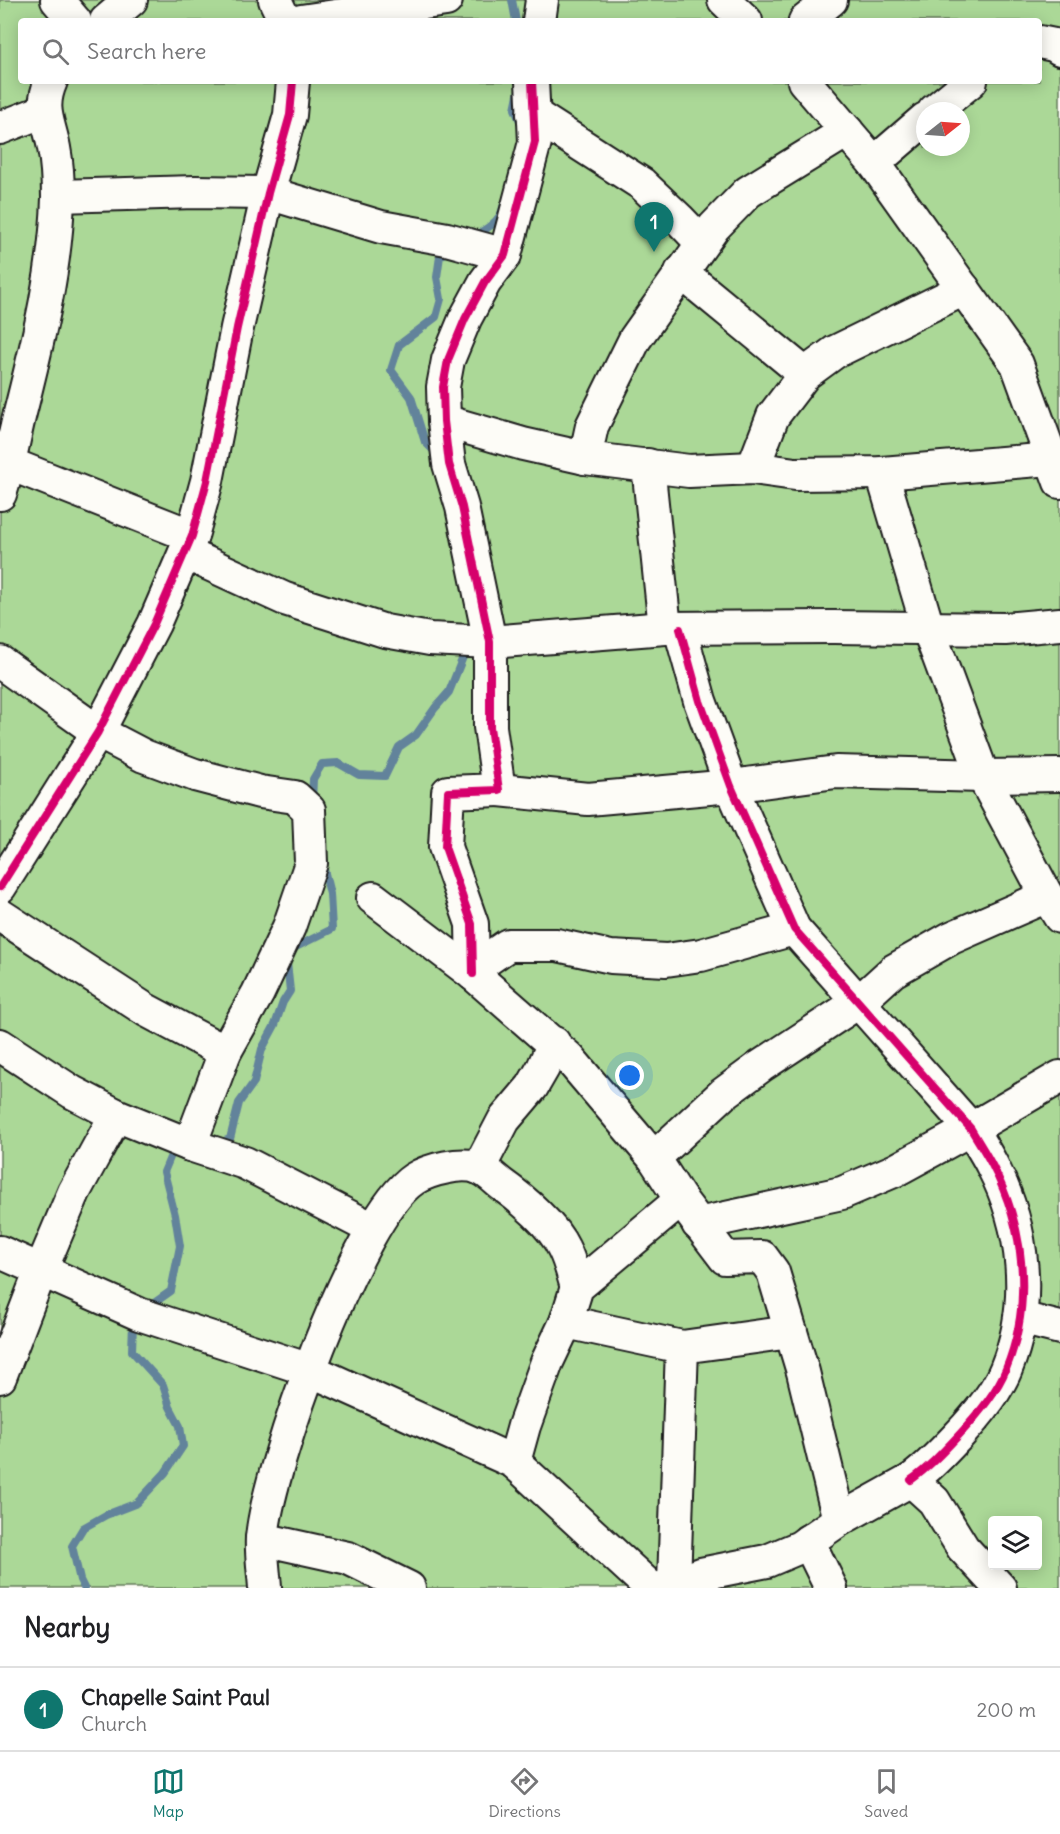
<!DOCTYPE html>
<style>
:root{--surface:#fff;--page:#f6f6f6;--text:#202124;--muted:#757577;--line:#e0e0e0;--accent:#0f766e}
body{margin:0;font-family:Delius,sans-serif;background:var(--page);color:var(--text)}
.controls{position:absolute;right:18px;bottom:18px;display:grid;overflow:hidden;border-radius:6px;box-shadow:0 3px 15px #0003}
.controls button{width:54px;height:54px;display:grid;place-items:center;padding:0;border:0;border-bottom:2px solid var(--line);background:var(--surface);color:var(--text);font:30px sans-serif}
.compass{position:absolute;left:916px;top:102px;width:54px;height:54px;border-radius:50%;background:var(--surface);box-shadow:0 3px 15px #0003;rotate:73deg}
.you{position:absolute;left:630px;top:1076px;width:21px;height:21px;margin:-15px;border:4px solid #fff;border-radius:50%;background:#1a73e8;box-shadow:0 0 0 9px #1a73e833}
.badge{display:grid;place-items:center;width:39px;height:39px;border-radius:50%;background:var(--accent);color:#fff;font-size:20px;font-weight:700}
.pin{position:absolute;translate:-50% -50px;filter:drop-shadow(0 2px 3px #0008)}
.pin::after{content:'';position:absolute;top:32px;width:21px;height:18px;background:inherit;clip-path:polygon(0 0,100% 0,50% 100%)}
.list{margin:0;padding:0;list-style:none}
h2{display:flex;justify-content:space-between;align-items:center;height:78px;margin:0;padding:0 24px;font-size:26px}
h2 small{font-size:20px;font-weight:400;color:var(--muted)}
.list li{display:grid;grid-template-columns:39px 1fr auto;gap:18px;align-items:center;box-sizing:border-box;height:84px;padding:0 24px;border-top:2px solid var(--line)}
.list b{display:block;font-size:22px;white-space:nowrap}
.list p{margin:0;font-size:20px;white-space:nowrap;color:var(--muted)}
.list em{font-size:20px;font-style:normal;color:var(--muted)}
.icon{flex:none;width:33px;height:33px;fill:none;stroke:currentColor;stroke-width:2;stroke-linecap:round;stroke-linejoin:round}
.map{position:relative;flex:none;width:1060px;height:1588px;overflow:hidden}
.search{position:absolute;background:var(--surface);box-shadow:0 3px 15px #0003;left:18px;right:18px;top:18px;height:66px;display:flex;align-items:center;gap:15px;box-sizing:border-box;padding:0 21px;border-radius:6px;color:var(--muted);font-size:22px}
.sheet{height:162px;background:var(--surface)}
nav{display:flex;justify-content:space-around;align-items:center;box-sizing:border-box;height:84px;border-top:2px solid var(--line);background:var(--surface);font-size:16px;color:var(--muted)}
nav a{display:grid;justify-items:center;gap:3px}
nav .on{color:var(--accent)}
.map>svg:first-child{display:block}
.green{fill:#abd897;stroke:#647a5a;stroke-width:1.5;fill-rule:evenodd}
.lines{fill:none;stroke-linecap:round;stroke-linejoin:round}
.stream{stroke:#62839b;stroke-width:8}
.street-casing{stroke:#1c1c1c;stroke-width:36}
.street{stroke:#fdfcf7;stroke-width:32}
.cycleway-casing{stroke:#fdfcf7;stroke-width:11}
.cycleway{stroke:#d6006c;stroke-width:8}
</style>
<div class="map">
<svg width="1060" height="1588" viewBox="0 0 1060 1588">
<rect width="100%" height="100%" fill="#fdfcf7"/>
<filter id="ink" filterUnits="userSpaceOnUse"><feTurbulence type="fractalNoise" baseFrequency=".0167" numOctaves="2"/><feDisplacementMap in="SourceGraphic" scale="12" xChannelSelector="R" yChannelSelector="G"/><feConvolveMatrix kernelMatrix="1 2 1 2 8 2 1 2 1" color-interpolation-filters="sRGB"/></filter>
<g filter="url(#ink)">
<path class="green" d="M0 0H1060V1588H0ZM21 21H1039V81H21ZM925 111H961V147H925ZM992 1520H1038V1566H992Z"/>
<g class="lines">
<g class="stream">
<path d="M512 0 516 21"/>
<path d="M519 90 515 109 522 126"/>
<path d="M473 237C485 230 501 221 503 207"/>
<path d="M438 455 425 442 411 397 391 370 399 345 436 317 441 299 437 277 440 256 452 250"/>
<path d="M312 802 313 779 322 764 338 763 359 775 385 776 399 747 416 735 435 708 449 692 467 647"/>
<path d="M218 1143 230 1139 239 1103 254 1082 262 1049 275 1025 283 1002 290 991 287 963 288 951 332 929 330 894 322 861"/>
<path d="M147 1308 171 1291 180 1246 175 1215 164 1172 174 1148 176 1149"/>
<path d="M84 1588 80 1580 72 1546 83 1528 106 1515 137 1503 165 1473 183 1446 180 1426 170 1407 163 1385 132 1351 133 1323 136 1319"/>
</g>
<g class="street-casing">
<g id="street">
<path d="M57 0 75 21"/>
<path d="M275 0 285 21"/>
<path d="M724 0 746 21"/>
<path d="M106 21 131 0"/>
<path d="M301 21 446 0"/>
<path d="M539 21 542 0"/>
<path d="M805 21 831 0"/>
<path d="M1039 42 1054 45 1060 49"/>
<path d="M804 81 874 163 1017 364 1060 482"/>
<path d="M934 111 971 81"/>
<path d="M533 114 642 184 679 219 702 243"/>
<path d="M0 128 44 111"/>
<path d="M874 163 925 119"/>
<path d="M58 196 195 192 268 193 381 227 447 239 505 255"/>
<path d="M681 272 805 374"/>
<path d="M444 421 523 444 585 458 689 471 753 468 795 474 882 473 1051 459"/>
<path d="M585 458 592 426 635 339 714 227 748 192 847 131"/>
<path d="M10 464 192 536"/>
<path d="M648 465 665 628"/>
<path d="M753 468 773 416 805 374 835 352 964 289"/>
<path d="M882 473 928 628 983 776 1047 896 1060 917"/>
<path d="M0 494C10 465 14 435 22 405 39 337 56 268 58 198 58 182 57 163 54 148 49 121 39 109 51 81"/>
<path d="M185 553 285 599 385 631 430 639 490 642 665 628 833 627 1005 629 1060 624"/>
<path d="M680 629 700 701 731 786 794 929 971 1129C978 1141 986 1153 992 1165 1025 1228 1033 1303 1006 1369 996 1394 976 1417 958 1436 943 1452 928 1468 911 1480"/>
<path d="M0 662 98 732 144 756 195 775 260 792 295 797 309 810 311 863 289 927 258 993 225 1052 190 1145"/>
<path d="M499 790 588 799 731 786 836 772 983 776 1060 775"/>
<path d="M0 887 98 732 154 624 192 536 207 481 237 328 268 193 290 115 293 81"/>
<path d="M373 898 473 974 569 1058 654 1158 681 1200 725 1258 762 1257 773 1272 803 1372 839 1520"/>
<path d="M0 915 146 1010 225 1052"/>
<path d="M473 974 472 924 445 847 448 792 499 790 490 727V642L462 507 449 464 444 421 443 387 448 360 465 319 485 282 505 255 535 142 532 81"/>
<path d="M473 974 482 963 508 945H557L611 957 666 960 701 955 794 929"/>
<path d="M0 1045 72 1092 116 1115 190 1145 245 1163 373 1229"/>
<path d="M654 1158 723 1094 761 1066 860 1001 893 971 951 938 1047 896"/>
<path d="M479 1168 504 1120 532 1087 543 1068 554 1043"/>
<path d="M698 1224 842 1193 896 1170 971 1129 1060 1077"/>
<path d="M0 1252 139 1314 310 1370 514 1462 651 1588"/>
<path d="M1020 1318 1060 1328"/>
<path d="M566 1322 682 1347 791 1332"/>
<path d="M0 1377 41 1270 74 1192 116 1115"/>
<path d="M514 1462 524 1426 547 1362 566 1322 577 1287 681 1200"/>
<path d="M262 1539 348 1558 409 1588"/>
<path d="M808 1541 831 1588"/>
<path d="M674 1583 682 1347"/>
<path d="M265 1588C264 1572 261 1554 262 1538 268 1468 357 1216 414 1179 428 1170 462 1161 479 1168 487 1171 495 1179 501 1184 522 1199 553 1225 564 1249 570 1261 573 1275 577 1287"/>
<path d="M661 1588 701 1574 767 1561 800 1547 839 1520 911 1480 934 1501 963 1548 1000 1588"/>
</g>
</g>
<use href="#street" class="street"/>
<g class="cycleway-casing">
<g id="cycleway">
<path d="M680 629 700 701 731 786 794 929 971 1129C978 1141 986 1153 992 1165 1025 1228 1033 1303 1006 1369 996 1394 976 1417 958 1436 943 1452 928 1468 911 1480"/>
<path d="M0 887 98 732 154 624 192 536 207 481 237 328 268 193 290 115 293 81"/>
<path d="M473 974 472 924 445 847 448 792 499 790 490 727V642L462 507 449 464 444 421 443 387 448 360 465 319 485 282 505 255 535 142 532 81"/>
</g>
</g>
<use href="#cycleway" class="cycleway"/>
</g>
</g>
</svg>
<div class="controls">
<button><svg class="icon" aria-label="layers" viewBox="0 0 24 24"><path d="M12 4l9 5-9 5-9-5zM3 14l9 5 9-5"/></svg></button>
</div>
<svg class="compass" viewBox="-18 -18 36 36"><path d="M0-13l5 13h-10z" fill="#e53935"/><path d="M0 13l5-13h-10z" fill="#757577"/></svg>
<div class="you"></div>
<div class="pin badge" style="left:654px;top:252px">1</div>
<div class="search"><svg class="icon" aria-label="search" viewBox="0 0 24 24"><circle cx="10" cy="10" r="6"/><path d="M15 15l6 6"/></svg>Search here</div>
</div>
<section class="sheet">
<h2>Nearby<small></small></h2>
<ul class="list">
<li><span class="badge">1</span><div><b>Chapelle Saint Paul</b><p>Church</p></div><em>200 m</em></li>
</ul>
</section>
<nav>
<a class="on"><svg class="icon" aria-label="map" viewBox="0 0 24 24"><path d="M3 6l6-2 6 2 6-2v14l-6 2-6-2-6 2zM9 4v14M15 6v14"/></svg>Map</a>
<a><svg class="icon" aria-label="directions" viewBox="0 0 24 24"><path d="M12 3l9 9-9 9-9-9zM9 14v-3h6M13 9l2 2-2 2"/></svg>Directions</a>
<a><svg class="icon" aria-label="saved" viewBox="0 0 24 24"><path d="M7 4h10v16l-5-4-5 4z"/></svg>Saved</a>
</nav>
